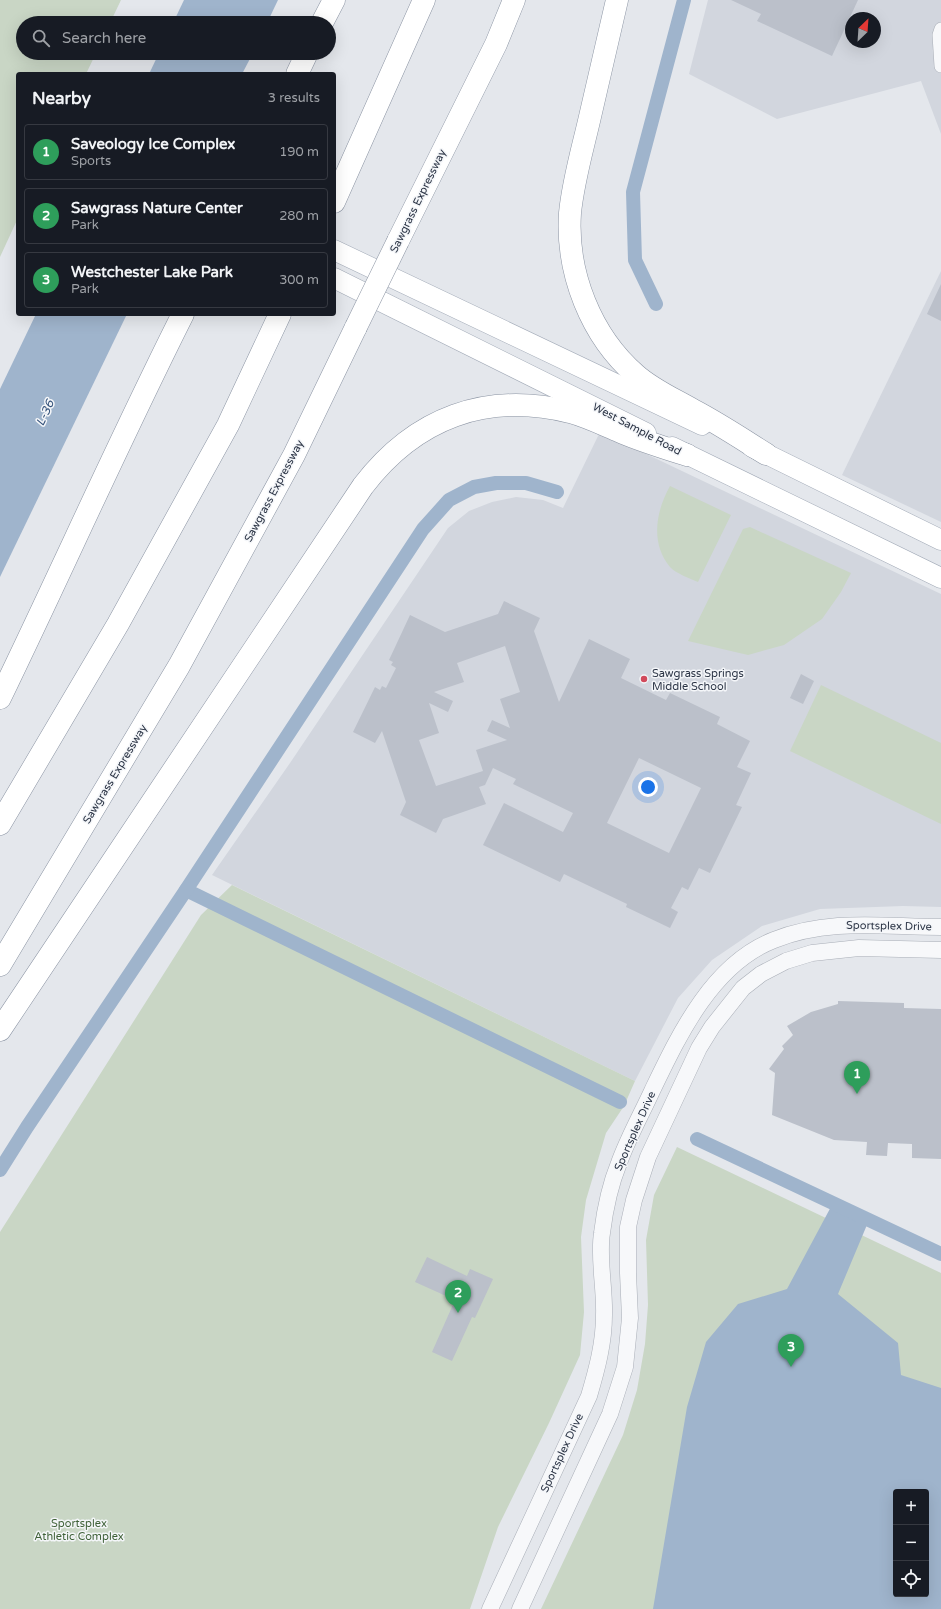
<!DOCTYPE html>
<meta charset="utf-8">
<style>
:root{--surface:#171b24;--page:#20242c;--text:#f1f3f6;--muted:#9ea1a6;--line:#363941;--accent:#0b8043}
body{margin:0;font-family:"Varela Round",sans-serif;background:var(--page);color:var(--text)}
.controls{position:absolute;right:12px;bottom:12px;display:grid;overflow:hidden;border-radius:4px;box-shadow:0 4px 16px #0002}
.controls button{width:36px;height:36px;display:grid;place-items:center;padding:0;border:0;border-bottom:1px solid var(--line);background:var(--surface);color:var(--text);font:20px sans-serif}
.compass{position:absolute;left:845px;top:12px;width:36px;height:36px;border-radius:50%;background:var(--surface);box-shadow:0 4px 16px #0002;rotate:25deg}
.you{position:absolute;left:648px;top:787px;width:14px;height:14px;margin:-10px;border:3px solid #fff;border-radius:50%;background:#1a73e8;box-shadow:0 0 0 6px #1a73e833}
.badge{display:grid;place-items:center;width:26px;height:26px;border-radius:50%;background:var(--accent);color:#fff;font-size:13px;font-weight:700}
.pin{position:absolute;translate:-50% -33px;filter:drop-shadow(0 1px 2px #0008)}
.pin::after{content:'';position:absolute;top:21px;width:14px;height:12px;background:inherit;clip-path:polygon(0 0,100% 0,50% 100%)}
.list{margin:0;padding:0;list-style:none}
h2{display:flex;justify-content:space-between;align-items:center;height:52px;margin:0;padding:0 16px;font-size:17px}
h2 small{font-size:13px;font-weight:400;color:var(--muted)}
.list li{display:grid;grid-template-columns:26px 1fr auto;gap:12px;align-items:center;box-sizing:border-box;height:56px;margin:0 8px 8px;padding:0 8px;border:1px solid var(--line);border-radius:4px}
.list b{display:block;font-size:15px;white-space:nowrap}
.list p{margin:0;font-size:13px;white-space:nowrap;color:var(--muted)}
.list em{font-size:13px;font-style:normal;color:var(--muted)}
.icon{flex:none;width:22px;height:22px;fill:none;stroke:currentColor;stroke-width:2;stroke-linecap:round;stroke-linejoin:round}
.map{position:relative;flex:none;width:941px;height:1609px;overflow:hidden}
.search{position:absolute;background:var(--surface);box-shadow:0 4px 16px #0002;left:16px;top:16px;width:320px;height:44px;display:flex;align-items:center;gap:10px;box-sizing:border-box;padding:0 14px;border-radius:22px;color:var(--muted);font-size:15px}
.panel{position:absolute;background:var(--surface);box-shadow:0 4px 16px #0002;left:16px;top:72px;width:320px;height:244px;border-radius:4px}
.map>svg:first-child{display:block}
.built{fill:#d2d6de;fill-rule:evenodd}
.green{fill:#c9d6c5;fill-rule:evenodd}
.water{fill:#9fb4cc;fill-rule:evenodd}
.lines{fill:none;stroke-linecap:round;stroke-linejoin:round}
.canal{stroke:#9fb4cc;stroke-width:14}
.building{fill:#bbc0ca;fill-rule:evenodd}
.minor-casing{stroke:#a9aeb7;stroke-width:14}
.tertiary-casing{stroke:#a9aeb7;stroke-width:17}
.primary-casing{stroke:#a3abb8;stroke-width:21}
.motorway-casing{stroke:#8b94a3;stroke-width:23}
.minor{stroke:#f7f8fa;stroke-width:13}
.tertiary{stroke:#f7f8fa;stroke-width:16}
.primary{stroke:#fff;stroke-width:20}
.motorway{stroke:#fff;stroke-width:22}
.motorway-bridge-casing{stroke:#8b94a3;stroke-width:23;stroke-linecap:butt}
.motorway-bridge{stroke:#fff;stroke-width:22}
.poi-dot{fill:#d1495b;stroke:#f4f6f9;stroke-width:1.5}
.labels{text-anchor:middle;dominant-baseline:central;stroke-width:3;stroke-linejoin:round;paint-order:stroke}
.street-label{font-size:11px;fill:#2b3445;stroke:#f4f6f9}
.poi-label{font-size:11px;fill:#2b3445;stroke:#f4f6f9;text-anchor:start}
.park-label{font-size:11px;fill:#3f6138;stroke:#f4f6f9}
.water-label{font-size:12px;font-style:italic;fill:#34527a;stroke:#f4f6f9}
</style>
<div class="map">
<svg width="941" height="1609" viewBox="0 0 941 1609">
<rect width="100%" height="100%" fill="#e4e7ec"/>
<g class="built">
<path d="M708 0H941V134L921 81 777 119 689 74ZM851 18H875V42H851Z"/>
<path d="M941 271V522L842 475Z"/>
<path d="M600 432 941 594V907L903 906 820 909 762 926 712 960 678 998 635 1081 212 875 290 763 448 528 469 511 492 502 516 497 543 500 563 508Z"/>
</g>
<g class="green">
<path d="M0 0H121L110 23H23V53H96L86 74H18V218L0 257Z"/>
<path d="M670 486 731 515 698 582C691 579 675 573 670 567 650 543 656 511 670 486Z"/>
<path d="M750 527 851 573 841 592 822 619 784 645 748 655 688 641 743 529Z"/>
<path d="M821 685 941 743V824L790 751Z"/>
<path d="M232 885 635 1081 624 1106 606 1133 586 1200 581 1237 584 1312 580 1355 549 1423 498 1527 470 1609H0V1232L201 915Z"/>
<path d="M677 1147 941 1273V1609H541L623 1435 637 1390 645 1344 648 1305 646 1240 654 1195ZM896 1492H926V1594H896Z"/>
</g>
<g class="water">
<path d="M184 0H278L267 23H173Z"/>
<path d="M159 53H253L242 74H149Z"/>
<path d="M36 314H127L0 577V389Z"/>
<path d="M833 1203 869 1220 838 1294 898 1343 901 1375 941 1388V1609H653L687 1407 706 1342 738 1304 787 1289ZM896 1492H926V1594H896Z"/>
</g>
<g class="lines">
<g class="canal">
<path d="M656 304 635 260 633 192 684 0"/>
<path d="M186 890 620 1102"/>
<path d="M697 1139 941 1254"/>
<path d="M0 1170 27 1127 186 890 423 529 449 500 474 487 496 483H526L557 492"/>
</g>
</g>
<g class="building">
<path d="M731 0H858L832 56 757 21 761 14Z"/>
<path d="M941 284V321L927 314Z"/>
<path d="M504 601 540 618 534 631 559 702 589 639 630 659 621 678 666 700 670 693 720 717 717 724 750 741 737 767 751 773 736 805 742 807 710 873 699 868 688 890 682 887 671 908 678 912 670 928 626 907 627 904 564 874 560 882 483 845 504 803 563 832 573 813 513 784 516 779 493 768 485 785 479 787 486 804 443 819 436 833 400 815 406 802 382 731 375 743 353 732 375 687 380 690 382 686 386 688 396 668 391 665 393 662 389 660 410 615 445 632 498 614ZM505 646 520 692 500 699 510 728 492 720 487 731 507 740 476 750 483 771 436 786 419 740 439 733 429 703 448 712 453 701 434 692 464 682 457 663ZM639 758 701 788 669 853 607 823Z"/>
<path d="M801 674 814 681 803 704 790 698Z"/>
<path d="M838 1001 904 1003V1008L941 1009V1159L912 1158V1144L888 1143 887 1156 866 1155 867 1142 834 1140 772 1115 775 1073 769 1069 784 1049 782 1046 793 1035 787 1026 811 1012 838 1004Z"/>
<path d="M427 1257 467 1276 470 1269 493 1279 475 1318 472 1317 452 1361 432 1352 455 1300 415 1282Z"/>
</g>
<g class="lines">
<g class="minor-casing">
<path id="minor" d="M941 29 939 35 941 66"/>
</g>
<g class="tertiary-casing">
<g id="tertiary">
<path d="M490 1609 589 1396C597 1369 604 1343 604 1315 605 1289 598 1257 602 1233 605 1209 610 1185 619 1163 628 1138 641 1115 652 1091 679 1035 712 964 774 940 829 918 884 927 941 927"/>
<path d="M520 1609 610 1414 625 1367 630 1318 628 1273V1227L634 1200 648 1157 699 1048 712 1027 743 988 761 974 786 961 812 953 859 948 941 950"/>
</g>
</g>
<g class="primary-casing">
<g id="primary">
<path d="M334 250 702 425"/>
<path d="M334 278 646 433"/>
<path d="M672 447 941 578"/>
<path d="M752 447 941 540"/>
</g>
</g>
<g class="motorway-casing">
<g id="motorway">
<path d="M617 0C608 40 598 81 589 121 582 151 573 182 570 213 566 273 591 336 636 375 653 390 674 399 693 410 718 423 742 439 766 454"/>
<path d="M322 23 334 0"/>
<path d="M297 74 307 53"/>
<path d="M334 202 424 0"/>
<path d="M398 241 496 44 514 0"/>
<path d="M0 698C62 570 119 441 183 314"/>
<path d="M0 824 118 624 228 425 280 314"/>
<path d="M0 965 179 666 294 455 356 327"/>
<path d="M0 1030 363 486C415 418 486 391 570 412 588 417 604 425 621 432 642 441 665 448 687 455"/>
</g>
</g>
<use href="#minor" class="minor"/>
<use href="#tertiary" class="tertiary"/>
<use href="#primary" class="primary"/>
<use href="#motorway" class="motorway"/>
<g class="motorway-bridge-casing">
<path id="motorway-bridge" d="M356 327 398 241"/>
</g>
<use href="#motorway-bridge" class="motorway-bridge"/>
</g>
<circle class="poi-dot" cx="644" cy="679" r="4"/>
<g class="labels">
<g class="street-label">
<text transform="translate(418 201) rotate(-64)">Sawgrass Expressway</text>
<text transform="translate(637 429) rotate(28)">West Sample Road</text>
<text transform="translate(274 491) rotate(-62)">Sawgrass Expressway</text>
<text transform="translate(115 774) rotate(-59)">Sawgrass Expressway</text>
<text transform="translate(889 926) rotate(1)">Sportsplex Drive</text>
<text transform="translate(635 1131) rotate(-66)">Sportsplex Drive</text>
<text transform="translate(562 1453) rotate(-65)">Sportsplex Drive</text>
</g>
<g class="poi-label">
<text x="652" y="673">Sawgrass Springs<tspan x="652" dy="13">Middle School</tspan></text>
</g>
<g class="park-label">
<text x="79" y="1523">Sportsplex<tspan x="79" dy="13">Athletic Complex</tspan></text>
</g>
<g class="water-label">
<text transform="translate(45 413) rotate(-65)">L-36</text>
</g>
</g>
</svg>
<div class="controls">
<button>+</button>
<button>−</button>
<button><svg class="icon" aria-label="locate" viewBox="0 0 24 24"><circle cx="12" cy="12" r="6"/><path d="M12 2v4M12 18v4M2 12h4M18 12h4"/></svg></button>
</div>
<svg class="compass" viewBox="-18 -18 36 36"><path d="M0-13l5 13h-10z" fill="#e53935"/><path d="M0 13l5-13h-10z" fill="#9ea1a6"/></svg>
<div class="you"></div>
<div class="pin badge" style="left:857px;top:1094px;background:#2e9e5b">1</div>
<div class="pin badge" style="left:458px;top:1313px;background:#2e9e5b">2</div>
<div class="pin badge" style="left:791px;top:1367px;background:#2e9e5b">3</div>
<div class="search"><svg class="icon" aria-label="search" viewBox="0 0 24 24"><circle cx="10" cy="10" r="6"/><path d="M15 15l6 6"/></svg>Search here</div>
<section class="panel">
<h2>Nearby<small>3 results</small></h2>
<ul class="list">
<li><span class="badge" style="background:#2e9e5b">1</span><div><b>Saveology Ice Complex</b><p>Sports</p></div><em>190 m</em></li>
<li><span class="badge" style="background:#2e9e5b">2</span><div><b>Sawgrass Nature Center</b><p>Park</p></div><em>280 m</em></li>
<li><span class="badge" style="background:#2e9e5b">3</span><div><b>Westchester Lake Park</b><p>Park</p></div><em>300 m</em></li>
</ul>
</section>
</div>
